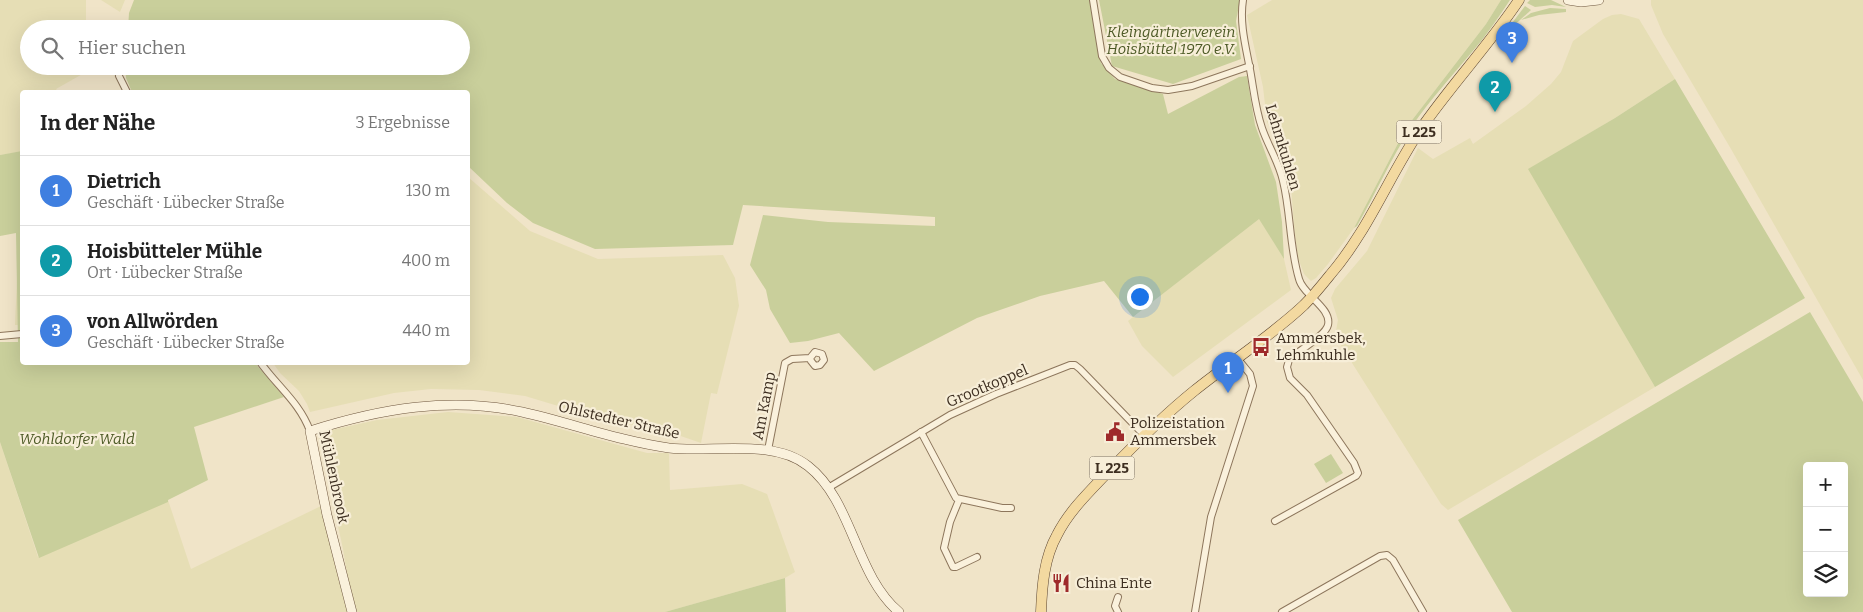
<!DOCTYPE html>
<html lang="de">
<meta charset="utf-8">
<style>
:root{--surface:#fff;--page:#f6f6f6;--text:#222;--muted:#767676;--line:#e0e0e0;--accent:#9e2a2b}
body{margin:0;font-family:Bitter,serif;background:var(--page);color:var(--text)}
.controls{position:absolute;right:15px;bottom:15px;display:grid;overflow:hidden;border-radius:5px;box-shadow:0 5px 20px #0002}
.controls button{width:45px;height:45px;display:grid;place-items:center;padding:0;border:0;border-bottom:1px solid var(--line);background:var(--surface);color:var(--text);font:25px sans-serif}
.you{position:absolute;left:1139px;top:296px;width:18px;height:18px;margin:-12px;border:4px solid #fff;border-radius:50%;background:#1a73e8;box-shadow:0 0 0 8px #1a73e833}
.badge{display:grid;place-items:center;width:32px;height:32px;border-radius:50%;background:var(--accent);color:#fff;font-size:16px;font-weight:700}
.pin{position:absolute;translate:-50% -41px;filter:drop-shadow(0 1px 2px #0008)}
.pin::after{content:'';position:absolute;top:26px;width:18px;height:15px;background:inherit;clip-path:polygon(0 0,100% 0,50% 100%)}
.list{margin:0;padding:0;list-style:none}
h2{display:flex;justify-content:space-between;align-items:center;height:65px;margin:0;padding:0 20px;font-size:21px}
h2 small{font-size:16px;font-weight:400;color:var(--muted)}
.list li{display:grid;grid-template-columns:32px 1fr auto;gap:15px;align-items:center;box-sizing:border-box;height:70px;padding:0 20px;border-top:1px solid var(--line)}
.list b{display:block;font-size:19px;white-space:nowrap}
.list p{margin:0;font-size:16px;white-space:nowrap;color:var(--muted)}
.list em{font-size:16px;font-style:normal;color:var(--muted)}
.icon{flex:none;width:28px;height:28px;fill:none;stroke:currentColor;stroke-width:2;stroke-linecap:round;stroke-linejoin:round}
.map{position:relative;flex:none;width:1863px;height:612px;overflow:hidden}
.search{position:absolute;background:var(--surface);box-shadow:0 5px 20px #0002;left:20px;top:20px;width:450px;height:55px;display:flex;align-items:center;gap:12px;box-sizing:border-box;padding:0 18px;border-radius:28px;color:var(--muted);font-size:19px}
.panel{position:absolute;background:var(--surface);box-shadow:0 5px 20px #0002;left:20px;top:90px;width:450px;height:275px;border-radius:5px}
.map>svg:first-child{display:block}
.farmland{fill:#e6deb5}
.green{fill:#c9cf9b;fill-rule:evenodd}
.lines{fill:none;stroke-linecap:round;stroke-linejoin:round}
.street-casing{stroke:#8d765c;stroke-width:8}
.secondary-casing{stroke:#6f573f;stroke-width:10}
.primary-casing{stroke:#5b4430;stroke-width:11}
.street{stroke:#faf1dc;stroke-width:6}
.secondary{stroke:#faf1dc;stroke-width:9}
.primary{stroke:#f3d9a0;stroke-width:10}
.labels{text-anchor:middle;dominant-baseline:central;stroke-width:4.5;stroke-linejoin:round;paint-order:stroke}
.shield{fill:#f7eed8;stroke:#756857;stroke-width:1}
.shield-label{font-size:14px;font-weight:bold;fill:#3d2e20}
.park-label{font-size:15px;font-style:italic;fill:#4d5a26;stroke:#f7eed8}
.street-label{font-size:15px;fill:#3d2e20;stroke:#f7eed8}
.poi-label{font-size:15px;fill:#3d2e20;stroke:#f7eed8;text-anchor:start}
</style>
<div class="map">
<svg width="1863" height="612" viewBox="0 0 1863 612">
<rect width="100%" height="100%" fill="#f0e4c8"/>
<g class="farmland">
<path d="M0 0H86V29H29V66H86V72L56 89 58 92H22V325H15L19 232V152L0 155Z"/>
<path d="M101 0H125L120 12Z"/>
<path d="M1272 0H1501L1486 24 1406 128 1354 228 1328 264 1316 278 1311 281 1304 274 1298 258 1294 226 1291 185 1282 154 1267 122 1263 87 1247 15Z"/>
<path d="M1651 0H1863V380L1731 149 1663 34 1651 5Z"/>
<path d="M1621 14 1639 19 1675 79 1615 118 1529 169 1655 387 1448 510 1441 504 1335 336 1338 320 1331 298 1335 289 1367 251 1418 148 1433 159 1470 138 1473 144 1526 106 1551 84 1561 72 1573 41 1603 19 1612 15Z"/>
<path d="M468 177 530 231 598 259 723 255 735 278 739 306 717 394 711 393 701 443 672 433 598 418 525 396 479 390 431 389 394 393 310 412 307 404 299 391 280 373 273 363 468 362Z"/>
<path d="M1259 218 1284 259 1291 290 1173 377 1142 346 1128 321Z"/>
<path d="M448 412 517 417 647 453H669L670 490 742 484 767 494 795 572 785 578 665 612H357L349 586 343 549 318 433 377 420Z"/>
<path d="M0 442 38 557 168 500 191 569 321 506 349 612H0Z"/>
</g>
<g class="green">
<path d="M134 0H1090L1101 63 1115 79 1163 94 1168 114 1239 77 1247 76 1255 125 1276 182 1282 222 1284 259 1259 219 1133 317 1104 281 1040 296 977 318 874 371 839 333 808 341 790 343 770 309 766 290 750 265 763 215 828 222 935 226V217L743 205 733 245 595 249 533 223 507 203 468 166V92H132L126 78 125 66H461V29H128L129 13Z"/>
<path d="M1099 0H1240L1236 21 1241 59 1173 84 1112 66Z"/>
<path d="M1501 0H1510C1498 18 1486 36 1472 52 1451 77 1430 100 1412 126 1391 158 1376 193 1357 226L1354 228 1406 128 1486 24Z"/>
<path d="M1530 0H1551L1566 7 1552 5 1535 7 1527 3Z"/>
<path d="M1525 6 1531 10 1508 31H1506Z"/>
<path d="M1550 8 1566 9V12L1539 15 1521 20 1531 13Z"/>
<path d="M1675 79 1805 298 1655 387 1528 169 1615 118Z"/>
<path d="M22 151V362L255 363 284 397 194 427 208 480 168 500V502L39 558 0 442V342H18L16 233 0 236V155Z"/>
<path d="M1810 312 1863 402V612H1512L1458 520ZM1807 466H1844V593H1807Z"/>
<path d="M1331 454 1343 473 1326 483 1314 464Z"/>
<path d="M785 578 786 612H665Z"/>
</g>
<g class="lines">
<g class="street-casing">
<g id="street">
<path d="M1093 0 1102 56 1109 68 1120 77 1152 88 1168 90 1192 86 1250 66"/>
<path d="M1243 0C1239 25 1247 51 1251 75 1254 93 1256 111 1262 128 1268 146 1279 162 1283 181 1291 213 1289 245 1299 279 1303 295 1332 308 1328 325 1325 337 1298 350 1289 360L1287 367 1290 378 1307 395 1354 463 1358 473 1356 476 1275 521"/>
<path d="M119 76 127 92"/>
<path d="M0 336 22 334"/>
<path d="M260 362C277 386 300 403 310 431"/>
<path d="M921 432 956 498 1002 508H1011"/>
<path d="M768 450 785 363 792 359 810 358 815 352 822 354 824 360 820 365 815 366 811 361 810 358"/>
<path d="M828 488 950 415 996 394 1070 365H1075L1080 369 1144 435"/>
<path d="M959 500 950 522 944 548 953 567H956L977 557"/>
<path d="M1118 612 1115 606 1118 597"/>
<path d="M1195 612 1211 517 1253 386 1250 374 1237 358"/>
<path d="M1282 612 1380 556 1387 555 1393 560 1423 612"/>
</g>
</g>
<g class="secondary-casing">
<g id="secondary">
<path d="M1568 0 1581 2 1599 0"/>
<path d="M352 612 327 515 310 431C379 409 451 396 522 412 571 423 619 441 669 448 712 453 773 438 808 466 853 501 855 575 899 612"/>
</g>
</g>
<g class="primary-casing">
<path id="primary" d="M1041 612C1042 586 1044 558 1057 535 1069 511 1089 492 1107 473 1135 444 1163 416 1194 391 1230 362 1270 337 1304 305 1313 296 1322 285 1330 275 1368 231 1388 178 1420 130 1451 85 1489 45 1519 0"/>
</g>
<use href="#street" class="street"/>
<use href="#secondary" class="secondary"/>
<use href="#primary" class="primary"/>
</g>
<defs>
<g id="bus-bare" transform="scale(1.5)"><path d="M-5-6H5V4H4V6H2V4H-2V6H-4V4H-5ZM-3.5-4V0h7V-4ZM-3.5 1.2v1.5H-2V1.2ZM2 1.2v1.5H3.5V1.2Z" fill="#9e2a2b" stroke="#f7eed8" stroke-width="2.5" paint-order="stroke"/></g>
<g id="civic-bare" transform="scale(1.5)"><path d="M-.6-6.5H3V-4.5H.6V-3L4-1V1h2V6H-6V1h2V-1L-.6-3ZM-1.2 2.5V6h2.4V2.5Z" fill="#9e2a2b" stroke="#f7eed8" stroke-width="2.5" paint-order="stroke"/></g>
<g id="restaurant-bare" transform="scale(1.5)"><path d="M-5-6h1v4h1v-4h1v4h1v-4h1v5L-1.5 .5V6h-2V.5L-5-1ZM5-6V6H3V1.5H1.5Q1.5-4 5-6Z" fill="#9e2a2b" stroke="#f7eed8" stroke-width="2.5" paint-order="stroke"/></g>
</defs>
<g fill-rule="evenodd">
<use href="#bus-bare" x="1261" y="347"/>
<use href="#civic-bare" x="1115" y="432"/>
<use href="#restaurant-bare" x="1061" y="583"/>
</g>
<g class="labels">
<g class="shield">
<rect x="1396.5" y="120.5" width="45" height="23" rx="4"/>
<rect x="1089.5" y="456.5" width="45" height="23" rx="4"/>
</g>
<g class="shield-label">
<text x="1419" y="132">L 225</text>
<text x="1112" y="468">L 225</text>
</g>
<g class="park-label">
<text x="1171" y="32">Kleingärtnerverein<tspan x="1171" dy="17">Hoisbüttel 1970 e.V.</tspan></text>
<text x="77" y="439">Wohldorfer Wald</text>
</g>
<g class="street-label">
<text transform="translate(1283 147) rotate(73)">Lehmkuhlen</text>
<text transform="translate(987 386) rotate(-23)">Grootkoppel</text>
<text transform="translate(764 406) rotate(-79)">Am Kamp</text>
<text transform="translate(619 420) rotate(13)">Ohlstedter Straße</text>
<text transform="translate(334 477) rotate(78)">Mühlenbrook</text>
</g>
<g class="poi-label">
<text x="1276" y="338">Ammersbek,<tspan x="1276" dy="17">Lehmkuhle</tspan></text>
<text x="1130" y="423">Polizeistation<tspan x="1130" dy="17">Ammersbek</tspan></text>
<text x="1076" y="583">China Ente</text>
</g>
</g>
</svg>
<div class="controls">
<button>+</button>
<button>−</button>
<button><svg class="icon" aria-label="layers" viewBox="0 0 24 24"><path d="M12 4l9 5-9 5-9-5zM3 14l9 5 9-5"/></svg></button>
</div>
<div class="you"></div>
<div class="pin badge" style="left:1228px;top:393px;background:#3f7fe0">1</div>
<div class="pin badge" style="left:1495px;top:112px;background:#0f9aa8">2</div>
<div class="pin badge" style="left:1512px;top:63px;background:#3f7fe0">3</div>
<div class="search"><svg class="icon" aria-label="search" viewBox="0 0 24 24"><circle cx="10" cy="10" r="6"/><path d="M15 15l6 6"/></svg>Hier suchen</div>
<section class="panel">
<h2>In der Nähe<small>3 Ergebnisse</small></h2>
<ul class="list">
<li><span class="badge" style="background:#3f7fe0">1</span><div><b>Dietrich</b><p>Geschäft · Lübecker Straße</p></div><em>130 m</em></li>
<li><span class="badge" style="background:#0f9aa8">2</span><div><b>Hoisbütteler Mühle</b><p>Ort · Lübecker Straße</p></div><em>400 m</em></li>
<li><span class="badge" style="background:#3f7fe0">3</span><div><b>von Allwörden</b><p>Geschäft · Lübecker Straße</p></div><em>440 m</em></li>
</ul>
</section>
</div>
